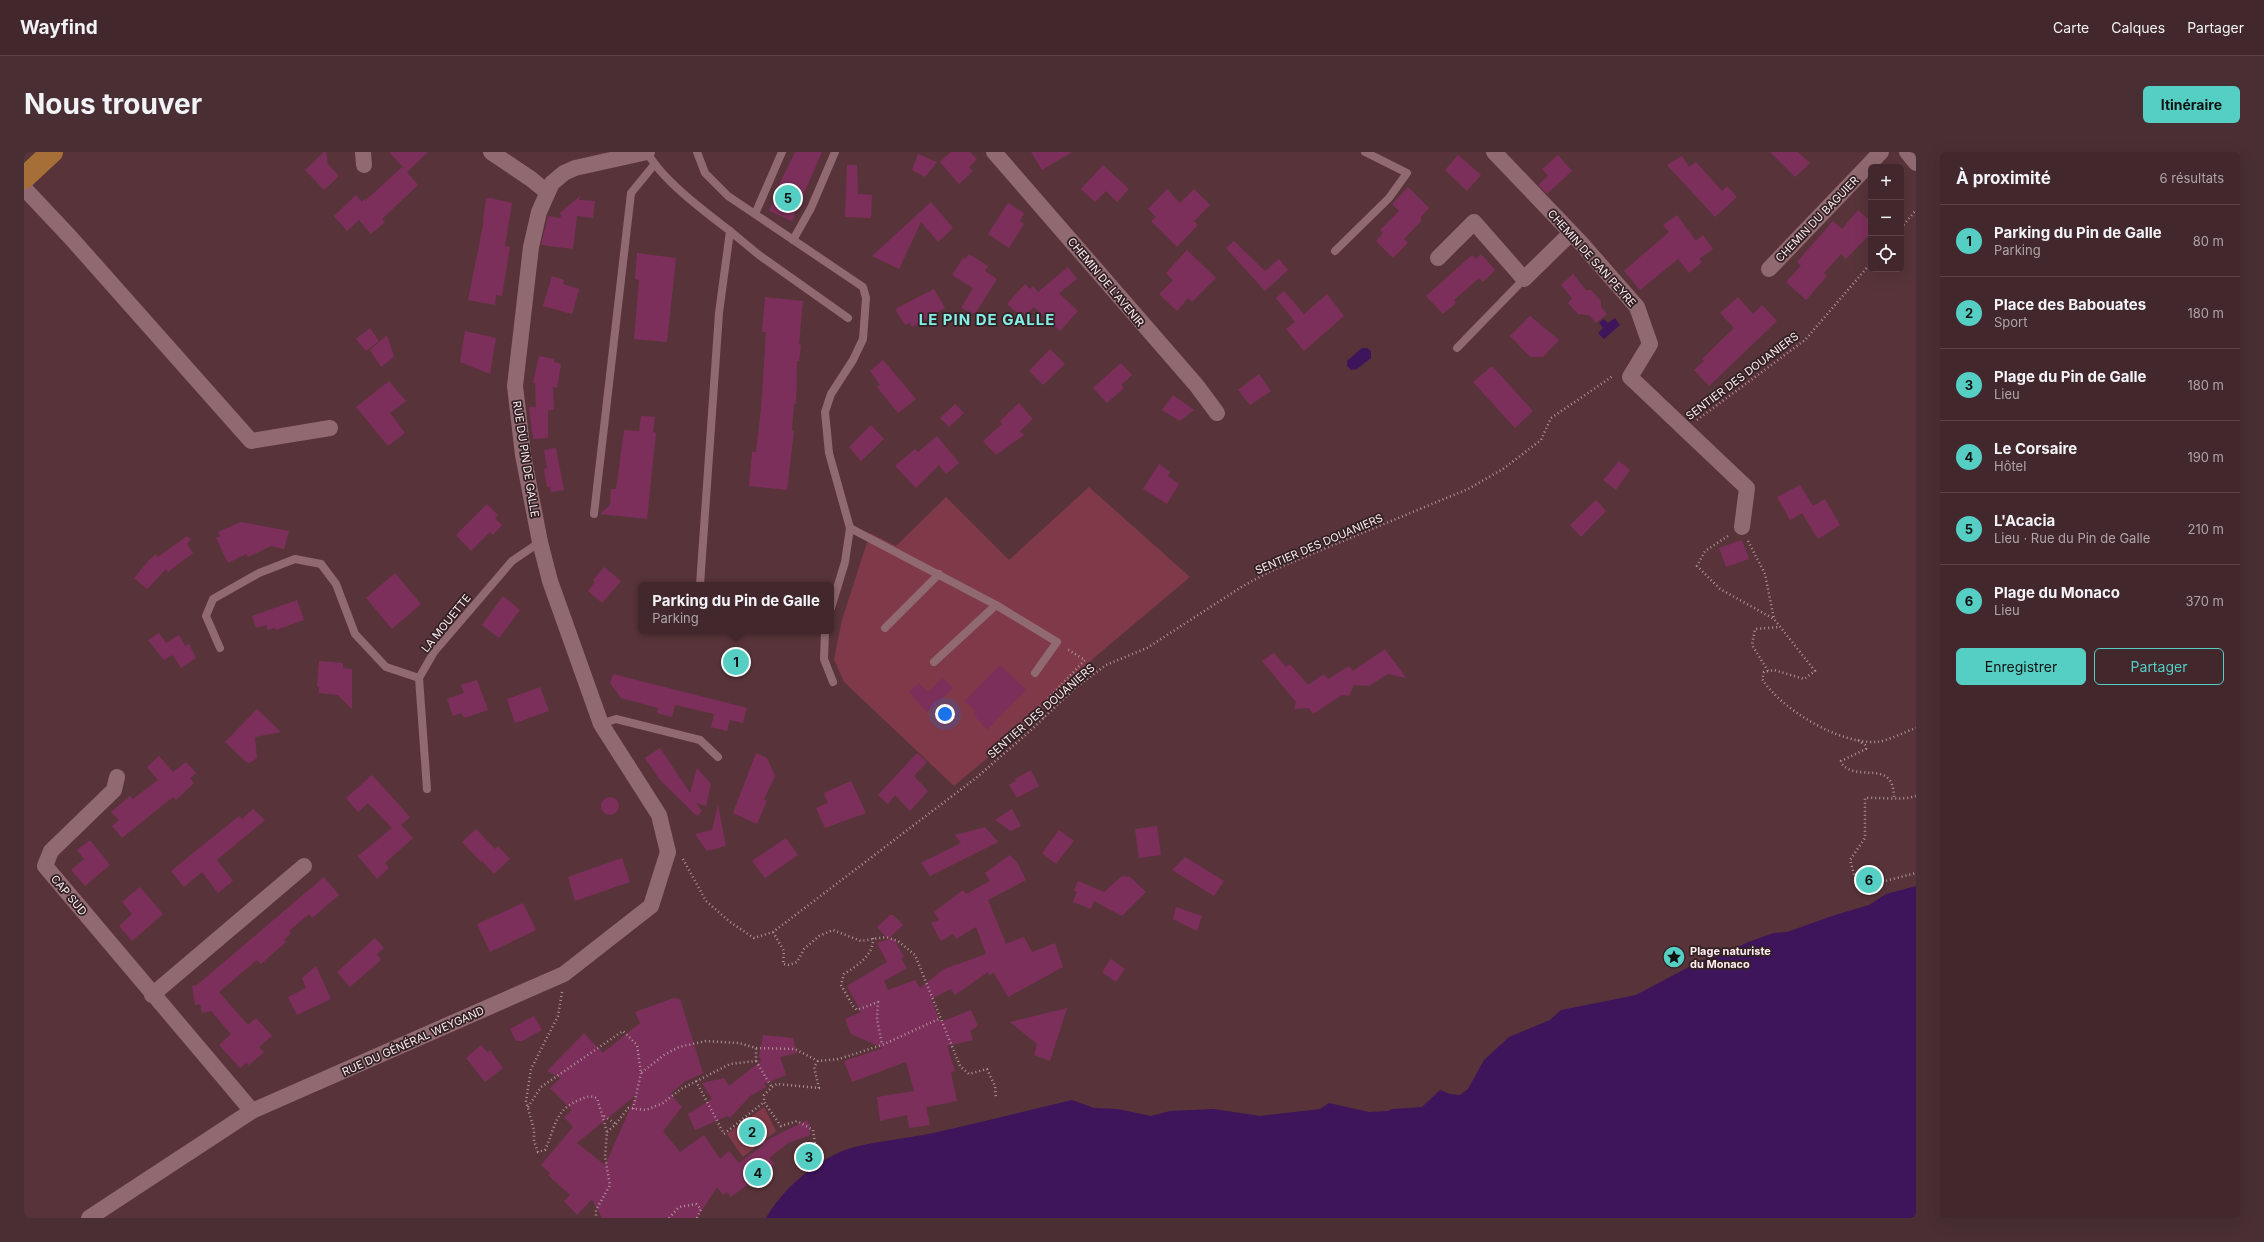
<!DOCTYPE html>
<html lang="fr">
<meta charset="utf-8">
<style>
:root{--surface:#42272c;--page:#492f34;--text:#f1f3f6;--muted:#aea5a9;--line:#5a4448;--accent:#55cec4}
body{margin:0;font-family:Inter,sans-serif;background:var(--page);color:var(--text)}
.controls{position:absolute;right:12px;top:12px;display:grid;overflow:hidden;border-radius:6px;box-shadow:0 4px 16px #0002}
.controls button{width:36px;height:36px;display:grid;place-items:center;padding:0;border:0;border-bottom:1px solid var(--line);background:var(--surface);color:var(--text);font:20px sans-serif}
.you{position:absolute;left:921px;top:562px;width:14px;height:14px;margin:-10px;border:3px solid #fff;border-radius:50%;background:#1a73e8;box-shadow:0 0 0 6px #1a73e833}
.badge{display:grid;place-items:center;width:26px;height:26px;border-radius:50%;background:var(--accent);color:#111;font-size:13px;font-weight:700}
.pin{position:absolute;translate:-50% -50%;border:2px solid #fff;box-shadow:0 1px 4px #0006}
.popup{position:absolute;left:614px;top:430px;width:196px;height:52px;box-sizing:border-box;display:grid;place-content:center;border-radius:6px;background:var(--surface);filter:drop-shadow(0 1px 3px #0005);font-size:13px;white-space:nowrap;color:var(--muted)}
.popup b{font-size:15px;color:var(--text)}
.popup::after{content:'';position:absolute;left:50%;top:100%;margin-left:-8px;border:8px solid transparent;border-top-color:var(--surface)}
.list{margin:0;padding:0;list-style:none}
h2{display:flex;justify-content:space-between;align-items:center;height:52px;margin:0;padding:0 16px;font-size:17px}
h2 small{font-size:13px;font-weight:400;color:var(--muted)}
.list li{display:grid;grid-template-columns:26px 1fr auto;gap:12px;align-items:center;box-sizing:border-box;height:72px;padding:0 16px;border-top:1px solid var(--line)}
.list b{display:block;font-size:15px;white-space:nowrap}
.list p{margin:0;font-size:13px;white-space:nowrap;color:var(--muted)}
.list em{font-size:13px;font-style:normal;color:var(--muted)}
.actions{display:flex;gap:8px;padding:12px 16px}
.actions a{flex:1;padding:9px 0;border:1px solid var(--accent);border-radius:6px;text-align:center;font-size:14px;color:var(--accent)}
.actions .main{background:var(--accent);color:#111}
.icon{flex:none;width:22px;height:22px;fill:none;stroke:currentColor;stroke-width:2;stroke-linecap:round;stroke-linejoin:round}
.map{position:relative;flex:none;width:1892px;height:1066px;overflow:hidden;border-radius:6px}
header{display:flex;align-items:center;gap:24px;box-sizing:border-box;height:56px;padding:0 20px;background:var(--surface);border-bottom:1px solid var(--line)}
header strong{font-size:19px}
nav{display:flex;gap:22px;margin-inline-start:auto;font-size:14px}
.intro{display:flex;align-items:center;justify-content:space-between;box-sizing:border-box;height:96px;padding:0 24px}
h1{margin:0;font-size:28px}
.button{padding:10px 18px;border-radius:6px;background:var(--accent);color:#111;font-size:14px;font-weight:700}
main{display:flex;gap:24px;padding:0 24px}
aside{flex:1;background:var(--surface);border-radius:6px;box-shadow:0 4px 16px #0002}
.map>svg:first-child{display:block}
.green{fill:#7f3948}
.water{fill:#3e145a}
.building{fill:#7d2f5b;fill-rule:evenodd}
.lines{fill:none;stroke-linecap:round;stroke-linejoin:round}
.path{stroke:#af9498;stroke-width:2.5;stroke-dasharray:1 3;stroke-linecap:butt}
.service{stroke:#916970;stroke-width:8}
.minor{stroke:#916970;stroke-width:16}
.primary{stroke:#a76f38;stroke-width:22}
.labels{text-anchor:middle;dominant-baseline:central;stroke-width:3.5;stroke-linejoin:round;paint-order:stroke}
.street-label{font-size:11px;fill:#ffecee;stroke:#322124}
.poi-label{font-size:11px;font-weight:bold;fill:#ffecee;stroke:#322124;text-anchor:start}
.district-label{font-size:15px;font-weight:bold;letter-spacing:1px;fill:#85efe6;stroke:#322124}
</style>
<header>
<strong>Wayfind</strong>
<nav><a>Carte</a><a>Calques</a><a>Partager</a></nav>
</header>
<div class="intro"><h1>Nous trouver</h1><a class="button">Itinéraire</a></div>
<main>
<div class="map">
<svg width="1892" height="1066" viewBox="0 0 1892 1066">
<rect width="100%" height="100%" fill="#58343a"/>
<g class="green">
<path d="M1065 335 1166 425 1071 505 1016 562 930 634 820 530 810 507 818 468 846 381 872 394 922 345 985 408Z"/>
<path d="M740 955 752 979 719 1005 703 982Z"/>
</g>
<g class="water">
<path d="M1591 166 1596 173 1580 187 1574 181 1579 176 1575 171 1580 167 1584 171Z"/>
<path d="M1338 196H1343L1347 199V206L1333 217 1327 218 1323 214V209Z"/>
<path d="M1892 734V1066H742C759 1037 786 1014 816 1000 839 990 883 987 909 981 955 971 1002 959 1048 948L1070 956 1094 957 1127 964 1146 959 1190 957 1236 964 1296 957 1305 951 1345 960 1364 959 1368 957 1398 955 1416 938 1426 942 1436 943 1444 937 1460 908 1485 885 1526 868 1537 858 1612 843 1676 809 1701 802 1724 790 1750 781 1763 780 1811 763 1845 753 1862 742Z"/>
</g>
<g class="building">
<path d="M300 0H302L304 12 315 24 300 38 281 18Z"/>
<path d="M365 0H404L383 20 394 33 358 67 361 70 347 82 335 68 323 79 310 64 332 43 338 50 340 47 341 49 378 15 381 17Z"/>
<path d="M771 0H798L768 69 745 59 756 33H755Z"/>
<path d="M927 0H946L953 7 945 15 949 19 935 32 916 10Z"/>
<path d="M1007 0H1048L1018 18Z"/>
<path d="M1746 0H1774L1786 11 1771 25Z"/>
<path d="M894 2 913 10 901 25 888 18Z"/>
<path d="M1434 3 1457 23 1443 39 1421 18Z"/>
<path d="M1534 3 1548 19 1523 42 1514 33 1524 24 1518 17Z"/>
<path d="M1658 4 1665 15 1672 10 1698 39 1703 34 1713 45 1691 65 1643 13Z"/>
<path d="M823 13H833L834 42 848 43 847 66 821 65Z"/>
<path d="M1079 13 1105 37 1093 50 1082 39 1071 50 1057 37Z"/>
<path d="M1384 35 1405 56 1397 65V69L1380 87 1384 91 1369 106 1352 89 1359 81 1356 78 1375 59 1368 52Z"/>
<path d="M1143 37 1156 51 1170 37 1186 53 1170 69 1174 73 1153 95 1127 69 1132 65 1124 57Z"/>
<path d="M556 44 555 48 571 49 569 66 553 64 549 97 517 93 524 64 536 66 538 63 535 62Z"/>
<path d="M466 46 488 51 481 94 486 95 478 144 472 143 471 153 444 148 460 68H459L462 47Z"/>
<path d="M907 50 929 76 914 90 897 70 875 117 848 104Z"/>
<path d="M984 51 1000 61 996 69 1000 72 985 96 964 82Z"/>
<path d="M1834 58 1847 70V81L1822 107 1817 102 1800 121 1803 124 1782 148 1762 130 1777 114 1773 110 1809 69 1818 77Z"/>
<path d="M1653 63 1672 89 1679 83 1689 97 1675 107 1678 110 1665 121 1654 107 1616 138 1600 119 1645 80 1639 73Z"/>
<path d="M1210 89 1241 119 1255 107 1264 118 1241 139 1202 96Z"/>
<path d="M1163 98 1192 126 1168 150 1164 146 1153 159 1135 142 1149 128 1142 121Z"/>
<path d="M613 101 652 106 643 190 610 187 615 128 611 127Z"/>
<path d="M945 102 964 114 961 119 973 127 951 162 937 156 949 136 928 123 939 106 941 107Z"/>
<path d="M1457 102 1471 118 1459 130 1455 126 1430 148 1432 151 1419 162 1402 144 1448 103 1452 107Z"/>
<path d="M1044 115 1053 127 1035 141 1054 159 1036 179 1010 155 1001 163 1000 161 997 164 983 152 1001 132 1006 137 1009 134 1014 140Z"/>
<path d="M1549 122 1562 138H1567L1577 149V155L1583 162 1572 171 1565 163 1554 162 1544 151 1548 146 1537 133Z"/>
<path d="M528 124 540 128 539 132 555 137 548 162 519 154Z"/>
<path d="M910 137 921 156 888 175 886 171 881 173 871 157Z"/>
<path d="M1260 139 1280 162 1303 142 1320 164 1280 199 1262 177 1271 170 1252 146Z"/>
<path d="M741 145 779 149 775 192 777 193 775 209H773L772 252H770L768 278 770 279 763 338 725 334 728 300H732L737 257 742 180H738Z"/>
<path d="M1714 145 1729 162 1738 153 1753 169 1685 234 1670 218 1680 209 1678 207 1710 176 1696 161Z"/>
<path d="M1506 164 1535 188 1519 205H1506L1486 184Z"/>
<path d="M346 176 355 189 342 199 332 187Z"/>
<path d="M441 179 472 186 466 222 436 210Z"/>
<path d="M363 183 370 205 357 215 346 198Z"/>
<path d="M1026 197 1041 212 1019 233 1005 219Z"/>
<path d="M515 204 530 207V210L537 212 533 236 529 235 530 258H524V286L509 287 505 255H512L511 231H509Z"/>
<path d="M859 208 892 247 874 261 853 235 856 233 846 219Z"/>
<path d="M1097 211 1108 223 1097 233 1100 236 1083 251 1069 236Z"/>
<path d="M1468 214 1509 259 1491 276 1449 230Z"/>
<path d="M1235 222 1247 239 1226 253 1214 238Z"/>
<path d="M365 229 382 249 366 261 381 281 364 294 332 255Z"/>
<path d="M1149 243 1170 258 1156 269 1138 258Z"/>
<path d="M995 251 1009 267 996 279 1000 283 972 303 959 289 978 272 976 269Z"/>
<path d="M931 252 940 261 925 275 916 266Z"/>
<path d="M617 264 631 265 629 280 632 281 623 367 576 362 586 353 587 337H592L600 278 615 279Z"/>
<path d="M847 273 860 287 837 309 825 295Z"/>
<path d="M913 284 935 311 922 322 915 313 892 336 871 314 891 297 894 300Z"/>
<path d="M532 296 540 338 527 340 526 335H523L520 317 523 316 520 298Z"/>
<path d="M1595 309 1606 318 1592 338 1579 328Z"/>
<path d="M1135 312 1146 320 1144 324 1155 332 1143 352 1119 337Z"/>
<path d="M1776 333 1789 354 1801 347 1816 373 1794 387 1778 361 1766 368 1753 345Z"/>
<path d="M1572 348 1582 359 1557 385 1546 373Z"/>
<path d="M463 352 474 363 471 366 478 373 469 383 466 380 447 399 432 383Z"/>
<path d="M217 370 265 379 260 397 247 394 224 405 222 402 204 411 192 386 196 384 194 380Z"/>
<path d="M163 384 167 387 163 392 169 401 144 420 142 417 123 437 110 426 126 407 132 402 134 405Z"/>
<path d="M1718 388 1725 407 1702 415 1695 396Z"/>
<path d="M580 415 597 429 578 451 564 439 571 430 569 428Z"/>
<path d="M371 421 397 452 368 477 342 446Z"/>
<path d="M479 444 496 458 475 486 458 473Z"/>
<path d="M273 448 280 468 252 478 251 476 244 478 242 473 232 476 228 464Z"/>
<path d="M135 481 142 491 155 483 161 494 165 492 172 506 157 516 149 503 140 508 124 488Z"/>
<path d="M1361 497 1382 526 1364 522 1345 534 1330 533 1325 544 1318 543 1289 562 1285 556 1270 557 1272 550 1238 509 1250 501 1262 515 1266 512 1284 533 1300 522 1304 527 1325 514 1329 519Z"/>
<path d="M295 509 319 511V516L328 517V557L314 543 295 541V535L293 534Z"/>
<path d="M976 513 1002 538 963 578 949 562 951 559 941 549Z"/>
<path d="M589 522 723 556 719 571 706 568 703 579 687 575 690 562 665 556 651 553 648 565 633 561 634 556 597 546 586 531Z"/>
<path d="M919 526 929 536 903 560 885 540 895 531 904 540Z"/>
<path d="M453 528 464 558 440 566 437 561 429 564 423 547 440 541 437 533Z"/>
<path d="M516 535 525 559 491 571 483 547Z"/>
<path d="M233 557 257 580 231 585 233 606 226 611 222 610 201 590Z"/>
<path d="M636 596 666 641 673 616 687 632 682 654 672 651 678 659 673 664 636 628 621 606Z"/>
<path d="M732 601 743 606 751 624 740 647 743 649 733 672 709 661Z"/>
<path d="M893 601 903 610 890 624 904 639 886 659 871 643 864 652 854 643Z"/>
<path d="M135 604 149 620 162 610 172 621 166 626 170 631 152 648 149 645 98 686 88 674 95 668 87 660 106 644 109 647 134 628 123 615Z"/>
<path d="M1007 618 1015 634 993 646 985 633 992 629 991 627Z"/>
<path d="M348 623 386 665 377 673 389 686 361 711 365 716 353 727 334 704 368 676 344 651 334 660 322 646Z"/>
<path d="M827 629 842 661 801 676 792 656 804 651 800 641Z"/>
<circle cx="586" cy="654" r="9"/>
<path d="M694 653 702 694 683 699 671 682 688 678Z"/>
<path d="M229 657 241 668 193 708 209 729 194 741 178 720 160 735 147 719 215 664 218 667Z"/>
<path d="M988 657 997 674 987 679 971 668Z"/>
<path d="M1133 674 1137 703 1115 706 1111 677Z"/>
<path d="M961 675 974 690 906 724 897 711 937 691 931 683Z"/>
<path d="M452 677 471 697 474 694 486 707 470 722 458 709 457 710 438 690Z"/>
<path d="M1035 678 1050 689 1032 712 1018 701Z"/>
<path d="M762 686 774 703 741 726 728 709Z"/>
<path d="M66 688 86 713 61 734 47 718 60 707 53 698Z"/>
<path d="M986 703 993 710 1002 728 964 748 982 792 1000 785 1008 800 1031 791 1039 815 984 845 970 821 965 823 964 820 931 843 927 837 907 847 916 870 947 858 954 874 946 879 949 888 923 894 931 919 927 921 933 949 902 955 906 973 885 976 883 963 856 969 853 945 890 939 882 910 828 930 820 909 859 896 827 882 821 867 837 860 823 834 863 810 853 791 865 787H870L880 805 877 807 883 816 860 829 864 838 891 828 896 836 920 817 962 802 952 775 932 787 929 782 917 789 907 771 915 768 910 760 939 738 942 742 966 729 961 721Z"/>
<path d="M1161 705 1200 729 1190 744 1148 718Z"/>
<path d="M598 706 606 730 551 749 544 725Z"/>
<path d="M1098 724 1106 725 1122 740 1098 764 1070 749 1067 757 1049 750 1053 740 1050 738 1054 729 1080 740Z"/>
<path d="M300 725 315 743 288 766 285 762 265 779 267 781 260 788 262 790 237 812 233 808 195 840 224 873 232 866 248 884 235 895 240 900 225 913 222 911 216 916 195 893 207 882 187 859 178 861 176 852 171 853 168 834 173 833Z"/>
<path d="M116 735 139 762 108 789 95 774 108 762 98 750Z"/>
<path d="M499 751 512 778 466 800 453 772Z"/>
<path d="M1152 755 1178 764 1173 779 1149 767Z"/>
<path d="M866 763H869L879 773 864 787 853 775Z"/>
<path d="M351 786 360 796 353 802 357 808 326 835 313 820Z"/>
<path d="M1087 807 1101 817 1092 830 1078 820Z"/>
<path d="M292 814 307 847 273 863 264 845 282 836 278 826Z"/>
<path d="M650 846 656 847 679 921 660 930 646 942 658 955 639 979 656 1000 680 983 696 1007 705 999 715 1011 738 994 737 991 783 968 786 973V983L764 991 745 1006 751 1012 707 1045 703 1040 699 1043 693 1035 673 1066H578L568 1047 553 1063 540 1049 546 1043 524 1023 526 1021 517 1013 549 975 540 965 548 958 526 936 537 926 523 919 560 881 579 901 616 871 611 860ZM612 943 583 1009 581 1013 553 991Z"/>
<path d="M1043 856 1026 909 1010 903 1013 892 986 870Z"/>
<path d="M510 864 518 878 498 889H492L486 877Z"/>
<path d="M739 883 769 886 773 901 756 905 762 923 740 932 742 935 726 944 706 966 704 964 671 978 664 962 688 947 678 931 700 926 705 934 737 909 735 904Z"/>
<path d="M457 893 463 900 466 898 479 916 461 930 442 906Z"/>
</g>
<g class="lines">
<g class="path">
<path d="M1877 76 1892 58"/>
<path d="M1673 268 1781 188 1847 111"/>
<path d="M1704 384 1681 399 1673 414 1696 437 1750 467 1791 519 1780 527 1750 518 1740 520 1738 527C1757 557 1815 592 1852 590 1864 589 1880 580 1892 576"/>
<path d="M1724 389 1741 422 1750 467"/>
<path d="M1744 519 1728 493 1731 477 1756 475"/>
<path d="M1020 566 1012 559 1061 508 1043 497"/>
<path d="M1834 588 1841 593 1842 597 1817 609 1818 612C1835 631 1869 606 1870 645"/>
<path d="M1892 644C1876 649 1858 645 1841 646V686L1826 708 1834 736 1892 721"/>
<path d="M659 707 682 749 706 770 730 786 749 780 952 626 1006 579 1051 536 1082 513 1123 496 1219 434 1247 419 1444 337 1479 317 1517 288 1527 266 1589 224"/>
<path d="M749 780 760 799 759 812 765 813 773 810 780 797 795 784 809 778 837 789 862 785 874 789 891 803 936 914 945 922 963 917 971 934 972 947"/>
<path d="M849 786C850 803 833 814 820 822L817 833 829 854 833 858 854 850 853 867 858 893"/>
<path d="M538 840 534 864 507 917 502 949 510 978V989L514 1000 521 998C531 977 530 958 555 948 562 945 565 943 573 946L583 980 581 1005 586 1033 572 1058V1066"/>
<path d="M732 909 747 934"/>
<path d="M672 929 700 982 740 950"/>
<path d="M504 955 517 935 599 879 613 893 617 921 640 903 655 895 682 889 715 891 732 896 771 897 794 909 815 907 858 893 917 866"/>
<path d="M609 957 617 921"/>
<path d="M580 964 592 972"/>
<path d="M583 980 592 972 604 956 622 958 639 951 657 937 706 912 732 909V896"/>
<path d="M791 991 789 978 773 969 757 974 740 950V943L748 935 753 932 795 936 790 915 794 909"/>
<path d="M645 1066 655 1055 672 1052 677 1057 673 1066"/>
</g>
<g class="service">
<path d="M623 0C638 28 680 59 706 79L695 161 676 433"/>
<path d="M673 0 681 21 704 44 839 135 842 146 839 187 829 208 807 242 801 260 805 301 826 376 821 410 807 456"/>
<path d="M731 62 758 0"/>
<path d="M706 79 735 103 824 166"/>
<path d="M769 88 787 56 811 0"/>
<path d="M1311 99 1365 46 1383 21 1341 0"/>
<path d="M1433 196 1500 127"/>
<path d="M570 362 607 41 630 13"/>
<path d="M826 376 972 453 910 510"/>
<path d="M972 453 1033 490 1011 521"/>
<path d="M861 476 915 422"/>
<path d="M801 479 800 507 809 530"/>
<path d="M196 496 182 464 189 447 235 421 271 407 297 412 312 432 331 482 362 515 395 526"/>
<path d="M577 572 592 567 676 588 694 605"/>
<path d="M403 637 395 526 410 500 488 409 516 390"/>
</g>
<g class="minor">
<path d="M339 0 340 13"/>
<path d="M467 0 507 27 523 40"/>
<path d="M970 0 1173 234 1193 261"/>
<path d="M1470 0 1557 91 1613 155 1626 192 1606 225 1723 336 1718 375"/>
<path d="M1883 0 1892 11"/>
<path d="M0 36 47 86 227 289 306 276"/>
<path d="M1414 106 1450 70 1500 127 1547 81"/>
<path d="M1745 117 1857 0"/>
<path d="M93 625 90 638 27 699 21 714 228 959"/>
<path d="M128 843 280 714"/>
<path d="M65 1066 228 959 540 822 627 754 644 700 635 663 577 572 526 429 516 390 499 303 491 234 507 95 515 60 528 31 540 21 551 16 623 0"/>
</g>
<path class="primary" d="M0 26 28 0"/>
</g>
<defs>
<g id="sight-disc" transform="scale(1.15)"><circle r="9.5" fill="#55cec4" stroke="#322124"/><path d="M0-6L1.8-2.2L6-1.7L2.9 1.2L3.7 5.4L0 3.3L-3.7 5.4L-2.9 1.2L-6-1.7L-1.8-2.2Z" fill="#111"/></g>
</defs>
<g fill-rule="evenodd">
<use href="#sight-disc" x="1650" y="805"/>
</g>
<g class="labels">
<g class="street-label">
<text transform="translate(1793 67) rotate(-46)">CHEMIN DU BAGUIER</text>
<text transform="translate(1568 106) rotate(48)">CHEMIN DE SAN PEYRE</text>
<text transform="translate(1082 130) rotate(50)">CHEMIN DE L'AVENIR</text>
<text transform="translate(1718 224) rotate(-37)">SENTIER DES DOUANIERS</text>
<text transform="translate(502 307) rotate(81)">RUE DU PIN DE GALLE</text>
<text transform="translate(1295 392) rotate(-23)">SENTIER DES DOUANIERS</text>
<text transform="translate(422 471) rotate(-51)">LA MOUETTE</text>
<text transform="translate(1017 559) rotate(-41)">SENTIER DES DOUANIERS</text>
<text transform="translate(45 743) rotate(50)">CAP SUD</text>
<text transform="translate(389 889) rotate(-24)">RUE DU GÉNÉRAL WEYGAND</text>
</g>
<g class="poi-label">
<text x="1666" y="799">Plage naturiste<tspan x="1666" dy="13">du Monaco</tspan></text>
</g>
<g class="district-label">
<text x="963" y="167">LE PIN DE GALLE</text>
</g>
</g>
</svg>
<div class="controls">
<button>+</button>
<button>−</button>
<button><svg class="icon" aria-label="locate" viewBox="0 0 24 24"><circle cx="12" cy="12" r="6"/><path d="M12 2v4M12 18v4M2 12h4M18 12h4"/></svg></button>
</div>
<div class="you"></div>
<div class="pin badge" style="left:712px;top:510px">1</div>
<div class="popup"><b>Parking du Pin de Galle</b>Parking</div>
<div class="pin badge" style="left:728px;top:980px">2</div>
<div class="pin badge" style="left:785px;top:1005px">3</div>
<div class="pin badge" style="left:734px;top:1021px">4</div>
<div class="pin badge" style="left:764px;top:46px">5</div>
<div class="pin badge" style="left:1845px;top:728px">6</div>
</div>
<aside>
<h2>À proximité<small>6 résultats</small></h2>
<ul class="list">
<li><span class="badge">1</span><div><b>Parking du Pin de Galle</b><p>Parking</p></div><em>80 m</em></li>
<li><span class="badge">2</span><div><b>Place des Babouates</b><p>Sport</p></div><em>180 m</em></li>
<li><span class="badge">3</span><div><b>Plage du Pin de Galle</b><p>Lieu</p></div><em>180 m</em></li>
<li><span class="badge">4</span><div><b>Le Corsaire</b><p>Hôtel</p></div><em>190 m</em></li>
<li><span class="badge">5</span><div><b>L'Acacia</b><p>Lieu · Rue du Pin de Galle</p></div><em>210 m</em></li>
<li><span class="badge">6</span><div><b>Plage du Monaco</b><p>Lieu</p></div><em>370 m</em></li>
</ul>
<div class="actions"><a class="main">Enregistrer</a><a>Partager</a></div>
</aside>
</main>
